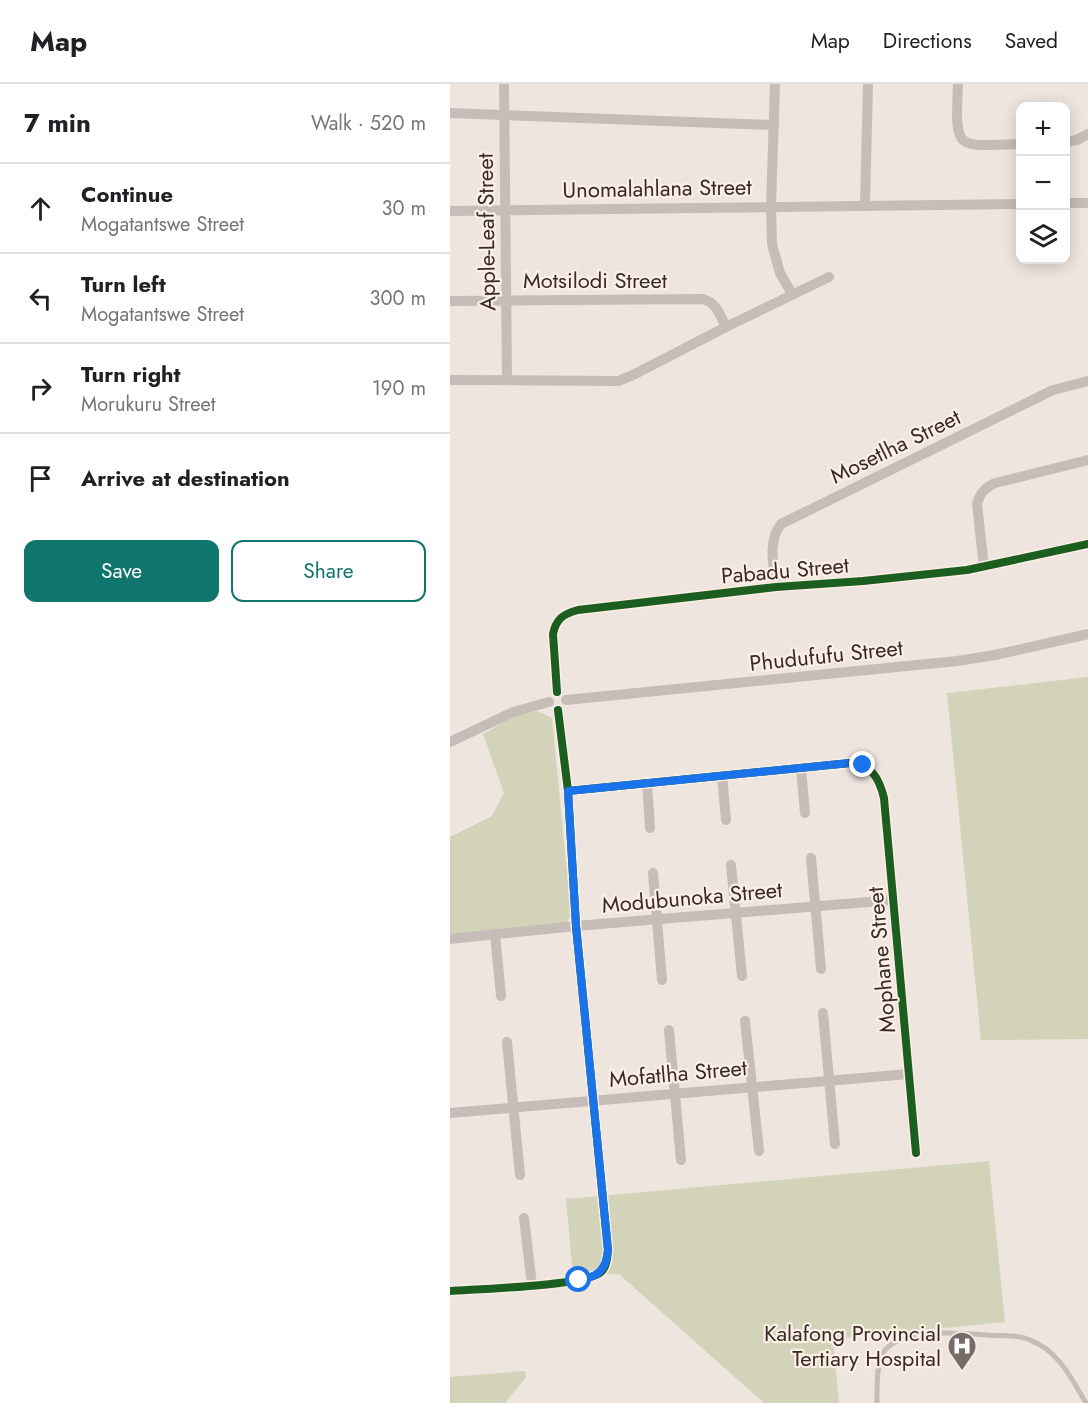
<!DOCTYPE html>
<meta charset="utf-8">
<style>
:root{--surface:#fff;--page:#f2f2f2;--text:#202124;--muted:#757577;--line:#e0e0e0;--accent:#0f766e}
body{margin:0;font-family:Jost,sans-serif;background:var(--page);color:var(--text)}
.controls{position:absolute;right:18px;top:18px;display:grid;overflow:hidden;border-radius:12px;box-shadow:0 3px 15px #0003}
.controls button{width:54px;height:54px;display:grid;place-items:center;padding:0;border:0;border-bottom:2px solid var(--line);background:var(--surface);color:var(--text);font:30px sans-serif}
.stop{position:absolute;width:18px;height:18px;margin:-14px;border:4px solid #1a73e8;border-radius:50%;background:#fff}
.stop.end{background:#1a73e8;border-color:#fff;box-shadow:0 2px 6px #0008}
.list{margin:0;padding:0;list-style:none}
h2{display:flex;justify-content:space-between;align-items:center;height:78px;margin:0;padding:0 24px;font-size:26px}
h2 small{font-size:20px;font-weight:400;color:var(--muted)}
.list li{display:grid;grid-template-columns:39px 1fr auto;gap:18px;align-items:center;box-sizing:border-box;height:90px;padding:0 24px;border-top:2px solid var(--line)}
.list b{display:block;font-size:22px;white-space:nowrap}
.list p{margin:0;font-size:20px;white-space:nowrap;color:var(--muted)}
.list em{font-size:20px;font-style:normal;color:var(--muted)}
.actions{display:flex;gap:12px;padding:18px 24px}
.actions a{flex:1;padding:14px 0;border:2px solid var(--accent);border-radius:12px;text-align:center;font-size:21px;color:var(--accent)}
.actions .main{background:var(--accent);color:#fff}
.icon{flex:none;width:33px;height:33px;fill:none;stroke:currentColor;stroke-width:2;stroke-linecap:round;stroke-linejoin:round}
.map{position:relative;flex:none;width:638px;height:1319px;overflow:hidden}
header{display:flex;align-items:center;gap:36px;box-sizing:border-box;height:84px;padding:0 30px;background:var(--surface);border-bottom:2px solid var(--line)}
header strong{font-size:28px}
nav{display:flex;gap:33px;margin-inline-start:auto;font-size:21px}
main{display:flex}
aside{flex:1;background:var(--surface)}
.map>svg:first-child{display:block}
.green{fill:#d2d3b8}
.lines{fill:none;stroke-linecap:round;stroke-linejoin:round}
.service{stroke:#c7bdb8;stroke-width:5}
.minor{stroke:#c7bdb8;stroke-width:10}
.cycleway-casing{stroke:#fbefe6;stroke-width:11}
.cycleway{stroke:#1b5e20;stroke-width:8}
.route{stroke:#1a73e8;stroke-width:8}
.labels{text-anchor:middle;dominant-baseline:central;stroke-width:4.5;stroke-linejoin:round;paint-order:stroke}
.street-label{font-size:22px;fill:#382a26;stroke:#fbefe6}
.poi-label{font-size:22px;fill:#382a26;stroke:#fbefe6;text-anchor:end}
</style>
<header>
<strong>Map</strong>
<nav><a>Map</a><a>Directions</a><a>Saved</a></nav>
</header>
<main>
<aside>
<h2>7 min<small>Walk · 520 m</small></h2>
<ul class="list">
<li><svg class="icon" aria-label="ahead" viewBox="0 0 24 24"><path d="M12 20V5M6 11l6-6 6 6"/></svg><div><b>Continue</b><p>Mogatantswe Street</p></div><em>30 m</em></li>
<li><svg class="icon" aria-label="left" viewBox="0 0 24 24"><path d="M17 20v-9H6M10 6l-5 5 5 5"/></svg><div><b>Turn left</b><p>Mogatantswe Street</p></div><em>300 m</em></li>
<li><svg class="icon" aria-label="right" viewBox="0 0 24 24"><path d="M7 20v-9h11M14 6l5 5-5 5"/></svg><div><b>Turn right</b><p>Morukuru Street</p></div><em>190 m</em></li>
<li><svg class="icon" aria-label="arrive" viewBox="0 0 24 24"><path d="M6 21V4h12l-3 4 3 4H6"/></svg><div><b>Arrive at destination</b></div></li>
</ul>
<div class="actions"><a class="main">Save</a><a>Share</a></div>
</aside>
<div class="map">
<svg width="638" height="1319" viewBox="0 0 638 1319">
<rect width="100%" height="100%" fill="#eee5df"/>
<g class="green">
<path d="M638 593V955L531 956 497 609Z"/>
<path d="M87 627 102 634 121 831 117 838 107 842 0 853V753L42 732 54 709 33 650 68 630Z"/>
<path d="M539 1077 555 1238 383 1255 389 1319H314L169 1190 123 1191 116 1115Z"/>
<path d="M75 1287 76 1293 55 1319H0V1293Z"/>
</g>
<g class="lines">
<path class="service" d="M427 1319C427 1306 426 1281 433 1269 449 1243 511 1249 538 1251 548 1252 560 1251 570 1253 577 1254 589 1260 595 1264 614 1278 624 1299 636 1319"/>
<g class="minor">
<path d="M54 0 57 295"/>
<path d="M325 0 321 122 322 160 330 189 342 210"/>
<path d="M508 0C505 68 505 62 570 60"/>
<path d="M0 29 324 41"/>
<path d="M616 58 627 56 638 50"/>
<path d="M616 119H638"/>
<path d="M415 122 418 0"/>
<path d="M0 127 570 120"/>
<path d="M0 217 253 215C267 219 270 231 276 243"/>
<path d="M0 296 168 297 181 292 276 243 379 193"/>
<path d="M534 483 527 420C530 409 535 404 545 399L638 376"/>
<path d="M326 503C324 482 317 458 331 440L603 306 638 297"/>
<path d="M107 608 103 550C106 535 113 530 128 526L326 503 413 497 517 486 638 460"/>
<path d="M116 616 507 577 545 571 638 550"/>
<path d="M0 658 63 628 99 618"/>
<path d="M351 684 355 729"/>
<path d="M272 691 276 736"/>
<path d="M197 699 200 744"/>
<path d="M118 707 400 679C422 681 429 694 434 714L466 1069"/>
<path d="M361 774 371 885"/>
<path d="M281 781 292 892"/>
<path d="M203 789 212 896"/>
<path d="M45 850 51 912"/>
<path d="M0 855 126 842 443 816"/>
<path d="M373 929 385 1060"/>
<path d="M295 937 309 1067"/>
<path d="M219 946 231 1076"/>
<path d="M57 958 70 1091"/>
<path d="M0 1029 459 990"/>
<path d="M74 1134 82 1201"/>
<path d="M0 1207C27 1205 136 1202 151 1188 157 1182 157 1174 158 1166L126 842 118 707 108 626"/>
</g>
<g class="cycleway-casing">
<g id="cycleway">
<path d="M107 608 103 550C106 535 113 530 128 526L326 503 413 497 517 486 638 460"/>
<path d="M118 707 400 679C422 681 429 694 434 714L466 1069"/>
<path d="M0 1207C27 1205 136 1202 151 1188 157 1182 157 1174 158 1166L126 842 118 707 108 626"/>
</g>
</g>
<use href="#cycleway" class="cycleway"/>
</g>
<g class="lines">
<path class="route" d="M129 1196C148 1193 156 1186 158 1166L126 842 118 707 400 679 413 681"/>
</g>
<defs>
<g id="hospital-pin" transform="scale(1.5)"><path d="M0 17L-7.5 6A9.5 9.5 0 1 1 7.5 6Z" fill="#786b67" stroke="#fbefe6"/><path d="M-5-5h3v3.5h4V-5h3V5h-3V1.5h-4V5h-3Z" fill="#fff"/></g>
</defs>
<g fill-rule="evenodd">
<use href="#hospital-pin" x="512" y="1262"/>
</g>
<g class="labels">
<g class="street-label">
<text transform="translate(207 104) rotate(-1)">Unomalahlana Street</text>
<text transform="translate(36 148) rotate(-91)">Apple-Leaf Street</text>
<text x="145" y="196">Motsilodi Street</text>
<text transform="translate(445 362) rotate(-26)">Mosetlha Street</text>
<text transform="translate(335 486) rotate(-5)">Pabadu Street</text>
<text transform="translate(376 571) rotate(-6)">Phudufufu Street</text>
<text transform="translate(242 813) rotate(-5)">Modubunoka Street</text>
<text transform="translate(431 876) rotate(-95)">Mophane Street</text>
<text transform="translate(228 989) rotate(-5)">Mofatlha Street</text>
</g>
<g class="poi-label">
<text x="491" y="1249">Kalafong Provincial<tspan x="491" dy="25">Tertiary Hospital</tspan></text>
</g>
</g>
</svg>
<div class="controls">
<button>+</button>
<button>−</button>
<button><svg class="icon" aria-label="layers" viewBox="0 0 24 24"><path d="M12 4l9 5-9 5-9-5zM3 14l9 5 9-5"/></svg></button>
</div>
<div class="stop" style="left:129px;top:1196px"></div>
<div class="stop end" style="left:413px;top:681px"></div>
</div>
</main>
